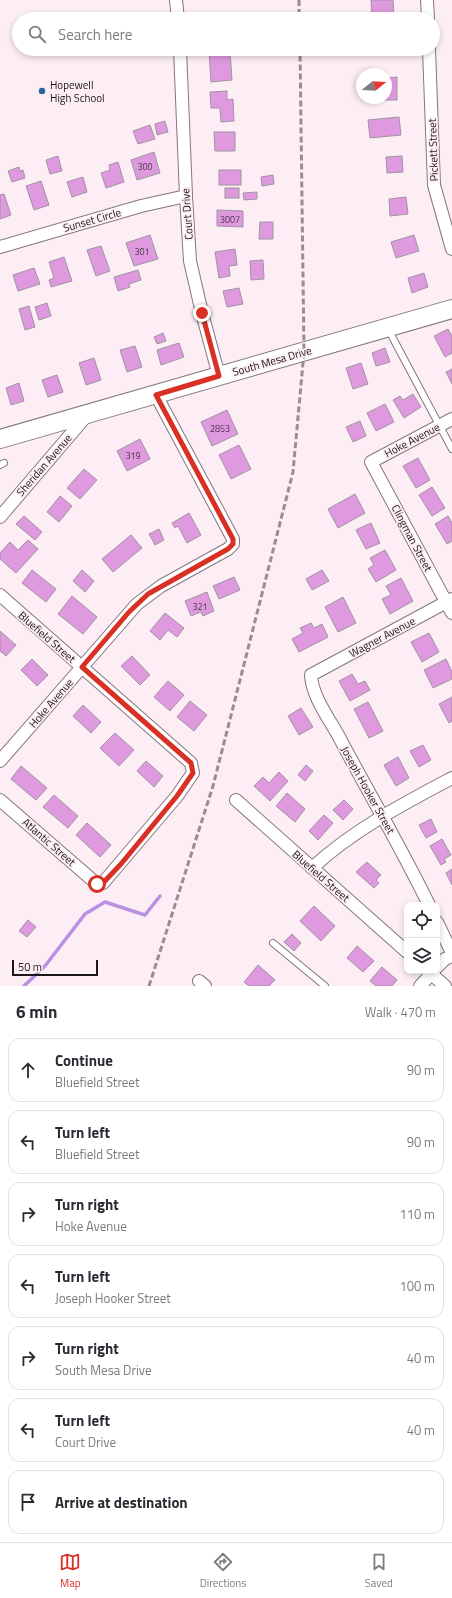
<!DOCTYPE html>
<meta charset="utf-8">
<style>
:root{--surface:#fff;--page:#f2f2f3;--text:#2b2b33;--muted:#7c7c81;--line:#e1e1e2;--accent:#d93025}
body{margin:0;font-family:"Titillium Web",sans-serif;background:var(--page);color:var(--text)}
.controls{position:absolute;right:12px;bottom:12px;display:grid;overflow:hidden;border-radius:8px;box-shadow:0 2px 6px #0003}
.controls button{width:36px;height:36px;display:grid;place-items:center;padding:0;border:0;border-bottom:1px solid var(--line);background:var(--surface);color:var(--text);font:20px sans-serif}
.compass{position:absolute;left:356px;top:68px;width:36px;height:36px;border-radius:50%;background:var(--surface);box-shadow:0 2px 6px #0003;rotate:72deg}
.scale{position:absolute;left:12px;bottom:10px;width:86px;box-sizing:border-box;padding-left:4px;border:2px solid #1c171a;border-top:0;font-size:11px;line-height:14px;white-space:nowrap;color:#1c171a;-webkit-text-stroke:3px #fdeef5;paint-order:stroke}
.stop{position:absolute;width:12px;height:12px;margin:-9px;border:3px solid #d93025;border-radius:50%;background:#fff}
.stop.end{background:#d93025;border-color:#fff;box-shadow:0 1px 4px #0008}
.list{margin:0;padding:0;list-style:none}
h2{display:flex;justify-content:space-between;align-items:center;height:52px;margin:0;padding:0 16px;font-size:17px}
h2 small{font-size:13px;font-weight:400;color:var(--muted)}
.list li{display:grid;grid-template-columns:26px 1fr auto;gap:12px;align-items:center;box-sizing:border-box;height:64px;margin:0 8px 8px;padding:0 8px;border:1px solid var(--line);border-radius:12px}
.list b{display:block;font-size:15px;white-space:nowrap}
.list p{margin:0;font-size:13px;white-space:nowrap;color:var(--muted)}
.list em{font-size:13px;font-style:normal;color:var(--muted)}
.icon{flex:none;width:22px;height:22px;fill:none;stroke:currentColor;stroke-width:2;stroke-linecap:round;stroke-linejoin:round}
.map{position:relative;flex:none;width:452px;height:986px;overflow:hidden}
.search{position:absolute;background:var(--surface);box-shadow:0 2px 6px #0003;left:12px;right:12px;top:12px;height:44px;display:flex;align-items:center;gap:10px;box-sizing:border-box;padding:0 14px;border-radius:22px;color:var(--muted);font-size:15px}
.sheet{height:556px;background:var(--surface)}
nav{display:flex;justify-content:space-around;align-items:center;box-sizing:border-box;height:56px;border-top:1px solid var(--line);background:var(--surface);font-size:11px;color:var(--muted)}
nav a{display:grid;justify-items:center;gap:2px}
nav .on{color:var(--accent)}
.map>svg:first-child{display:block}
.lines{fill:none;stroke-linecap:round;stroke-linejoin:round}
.stream{stroke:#b990e2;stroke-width:3.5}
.building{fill:#de99df;stroke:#9f959f}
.service-casing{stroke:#84767d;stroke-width:8}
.minor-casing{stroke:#84767d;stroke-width:14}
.secondary-casing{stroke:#84767d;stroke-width:20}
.service{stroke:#fff;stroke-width:6}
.minor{stroke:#fff;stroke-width:12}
.secondary{stroke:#fff;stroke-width:18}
.rail{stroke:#978d92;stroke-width:3;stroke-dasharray:6 3;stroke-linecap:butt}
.route{stroke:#d93025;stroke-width:5}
.poi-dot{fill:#26669c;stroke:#fdeef5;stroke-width:1.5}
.labels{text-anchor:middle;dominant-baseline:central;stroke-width:3.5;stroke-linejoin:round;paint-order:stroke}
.number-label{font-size:9px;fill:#4c384b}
.poi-label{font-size:11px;fill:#1c171a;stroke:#fdeef5;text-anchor:start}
.street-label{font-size:11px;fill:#1c171a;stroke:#fdeef5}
</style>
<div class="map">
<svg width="452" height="986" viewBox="0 0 452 986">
<rect width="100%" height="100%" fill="#fdeef5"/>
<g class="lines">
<path class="stream" d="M24 986 45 966 85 914 105 902 145 915 160 896"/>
</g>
<g class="building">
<path d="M371 0H393L394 15 372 16Z"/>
<rect x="377" y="49" width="25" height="5"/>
<path d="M230 50 232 80 211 82 209 51Z"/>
<path d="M397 77V100H380V98H386V78Z"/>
<path d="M227 91V100L233 99 234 121 221 122 220 108H211L210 92Z"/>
<path d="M399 117 401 135 370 138 368 120Z"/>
<path d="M165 121 168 132 157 135 155 124Z"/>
<path d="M150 125 155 139 138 144 133 131Z"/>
<path d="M214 132H235V151H215Z"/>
<path d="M154 152 160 173 137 180 131 160Z"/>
<path d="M58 156 62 171 50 174 46 160Z"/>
<path d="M402 156 403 172 387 173 386 157Z"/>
<path d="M118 162 124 182 106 188 101 173 110 170 109 165Z"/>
<path d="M19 167 20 171 23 170 25 178 12 182 8 171Z"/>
<rect x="219" y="170" width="22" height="15"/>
<path d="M273 175 274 184 262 186 261 177Z"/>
<path d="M83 177 87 192 72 197 67 182Z"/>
<path d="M41 181 49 205 34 210 26 186Z"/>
<rect x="225" y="188" width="14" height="10"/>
<path d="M257 192V199L244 200 243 193Z"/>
<path d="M4 194 11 215 0 219V195Z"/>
<path d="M406 197 408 214 390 216 389 199Z"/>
<path d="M217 210 243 211V227L217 226Z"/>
<path d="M260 222H273V239H259Z"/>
<path d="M150 235 158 259 134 266 126 243Z"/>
<path d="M414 235 419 251 396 258 391 242Z"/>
<path d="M101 246 110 271 96 276 87 250Z"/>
<path d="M235 249 237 265 229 266 230 276 219 278 215 252Z"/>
<path d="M64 257 72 281 51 287 49 280 54 278 49 262Z"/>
<path d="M263 260 264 279 251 280 250 261Z"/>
<path d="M34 268 40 284 18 291 13 275Z"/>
<path d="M138 270 141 280 129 284 130 287 118 291 114 277Z"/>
<path d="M424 273 428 287 412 293 408 278Z"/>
<path d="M239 288 243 304 227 307 223 291Z"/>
<path d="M47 303 51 316 39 320 35 307Z"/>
<path d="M29 306 35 327 25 330 19 309Z"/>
<path d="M448 329 452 336V353L445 357 434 336Z"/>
<path d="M163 333 166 341 157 344 154 337Z"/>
<path d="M179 343 184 357 161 365 157 350Z"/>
<path d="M135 346 142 367 127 372 120 350Z"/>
<path d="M385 348 390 362 376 366 372 353Z"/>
<path d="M94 358 101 380 86 385 79 363Z"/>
<path d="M361 363 368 384 353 389 346 368Z"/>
<path d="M452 369V384L446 372Z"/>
<path d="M57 375 63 392 48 397 42 380Z"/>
<path d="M19 383 24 401 11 405 6 388Z"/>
<path d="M413 394 421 407 404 418 393 400 400 396 403 400Z"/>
<path d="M385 404 394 422 376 431 367 413Z"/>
<path d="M227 410 238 434 212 446 201 422Z"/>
<path d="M360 421 366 436 353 442 346 427Z"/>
<path d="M140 439 150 459 127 471 117 451Z"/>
<path d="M239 445 251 469 231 479 219 455Z"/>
<path d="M418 458 430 480 416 488 403 466Z"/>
<path d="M84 469 97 480 80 499 67 488Z"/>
<path d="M432 487 445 508 432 516 419 495Z"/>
<path d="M355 494 365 513 338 528 328 509Z"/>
<path d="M60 496 72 506 59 522 47 512Z"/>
<path d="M189 513 201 535 187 543 178 526 175 528 172 523Z"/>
<path d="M24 516 42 532 35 540 16 524Z"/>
<path d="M448 516 452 523V541L447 544 435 524Z"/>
<path d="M371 523 380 543 366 549 356 530Z"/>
<path d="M159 529 164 540 155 545 149 534Z"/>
<path d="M131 535 142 548 113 572 102 559Z"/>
<path d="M28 540 38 549 16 573 0 559V553L10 542 18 550Z"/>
<path d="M385 550 396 570 376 582 368 569 374 565 370 558Z"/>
<path d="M32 570 56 589 46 602 22 583Z"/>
<path d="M82 570 94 581 85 592 73 581Z"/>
<path d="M322 570 329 581 312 590 306 579Z"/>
<path d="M234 577 240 590 219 599 213 586Z"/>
<path d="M401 578 413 601 390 614 382 599 391 595 386 586Z"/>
<path d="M207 592 214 611 203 616 201 612 191 616 185 601Z"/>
<path d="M72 596 97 617 83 634 58 614Z"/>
<path d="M343 597 356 623 338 632 325 607Z"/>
<path d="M165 613 184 628 177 637 168 630 160 640 150 631Z"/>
<path d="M311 623 314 628 322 624 328 637 299 652 292 639 303 633 300 628Z"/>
<path d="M0 631 16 645 6 656 0 651Z"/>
<path d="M429 633 439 652 422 662 411 642Z"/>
<path d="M132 656 150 675 140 685 121 666Z"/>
<path d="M32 659 48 675 37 686 21 670Z"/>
<path d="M446 659 452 672V679L433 688 424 670Z"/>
<path d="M352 674 358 684 365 681 370 690 350 701 339 681Z"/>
<path d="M168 681 184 695 170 711 154 697Z"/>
<path d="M452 697V721L449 723 439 704Z"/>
<path d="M190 701 207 715 194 731 177 717Z"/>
<path d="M368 702 383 731 369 738 354 709Z"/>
<path d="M83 705 101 722 91 733 73 716Z"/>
<path d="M301 708 313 727 299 735 288 716Z"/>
<path d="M115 733 134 750 119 766 100 748Z"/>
<path d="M423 745 431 760 419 767 410 751Z"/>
<path d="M398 757 409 778 396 786 384 765Z"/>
<path d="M146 761 163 776 154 787 137 771Z"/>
<path d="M306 765 313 771 305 781 298 775Z"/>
<path d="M21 766 47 788 36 800 11 779Z"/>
<path d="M279 772 288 781 270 801 254 786 263 777 269 783Z"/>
<path d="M287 793 305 809 295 822 276 806Z"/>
<path d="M54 795 78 816 68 828 43 807Z"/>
<path d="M344 800 353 809 343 820 333 810Z"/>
<path d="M324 815 333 823 318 840 309 831Z"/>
<path d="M431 819 437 832 426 838 419 825Z"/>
<path d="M87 823 111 845 100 857 76 835Z"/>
<path d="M442 839 451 855 444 859 446 862 441 865 430 846Z"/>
<path d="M367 862 381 875 376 880 379 883 374 888 356 872Z"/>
<path d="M452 869V885L446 873Z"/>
<path d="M314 906 335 926 321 941 300 921Z"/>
<path d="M28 920 36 927 27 937 19 931Z"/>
<path d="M292 934 301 943 294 951 284 942Z"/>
<path d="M357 946 374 961 363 972 347 958Z"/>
<path d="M258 965 275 980 269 986H249L244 982Z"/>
<path d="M382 967 397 980 392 986H376L370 981Z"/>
</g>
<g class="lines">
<g class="service-casing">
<g id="service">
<path d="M388 329 452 449"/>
<path d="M0 465 4 463"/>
<path d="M273 943 325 986"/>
</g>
</g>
<g class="minor-casing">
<g id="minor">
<path d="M176 0 178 19"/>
<path d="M427 0 428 19"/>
<path d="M180 49 186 196 190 261 202 313 219 376"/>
<path d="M429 49 434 185 452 249"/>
<path d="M0 247 141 206 186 196"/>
<path d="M452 419 371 462 452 613"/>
<path d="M0 517 88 414"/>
<path d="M0 595 191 763 193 773 177 796 103 883 97 884 0 800"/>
<path d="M0 761 137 604 161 586 228 549 233 544V539L156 395"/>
<path d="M236 800 407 952"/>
<path d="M312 868C353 830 403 804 452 778"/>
<path d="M429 905C401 847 368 792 338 735 328 717 312 696 311 675L452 599"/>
<path d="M437 922 452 953"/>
<path d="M437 967 445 959 452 956"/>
<path d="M428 971 445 986"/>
<path d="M199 981 205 986"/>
<path d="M420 986 434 971"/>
</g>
</g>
<g class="secondary-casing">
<path id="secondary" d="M0 439 452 309"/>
</g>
<use href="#service" class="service"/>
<use href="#minor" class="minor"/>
<use href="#secondary" class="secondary"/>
<g class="rail">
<path d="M299 0V19"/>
<path d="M149 986 213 786 293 472 304 352 300 49"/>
</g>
</g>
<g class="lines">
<path class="route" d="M97 884 103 883 121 864 177 796 193 773 191 763 82 667 129 612 148 594 228 549 233 544V539L156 395 219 376 202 313"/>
</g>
<circle class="poi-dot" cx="42" cy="91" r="4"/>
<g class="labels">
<g class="number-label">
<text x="145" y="166">300</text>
<text x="230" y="219">3007</text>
<text x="142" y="251">301</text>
<text x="220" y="428">2853</text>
<text x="133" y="455">319</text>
<text x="200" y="606">321</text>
</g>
<g class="poi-label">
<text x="50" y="85">Hopewell<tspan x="50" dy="13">High School</tspan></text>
</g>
<g class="street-label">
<text transform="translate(433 150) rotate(-92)">Pickett Street</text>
<text transform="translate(187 214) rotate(-94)">Court Drive</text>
<text transform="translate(92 220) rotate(-16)">Sunset Circle</text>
<text transform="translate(272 361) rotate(-16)">South Mesa Drive</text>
<text transform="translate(412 440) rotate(-28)">Hoke Avenue</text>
<text transform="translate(44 465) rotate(-49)">Sheridan Avenue</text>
<text transform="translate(412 538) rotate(62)">Clingman Street</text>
<text transform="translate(47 637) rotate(41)">Bluefield Street</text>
<text transform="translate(382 637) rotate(-28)">Wagner Avenue</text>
<text transform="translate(51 703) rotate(-49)">Hoke Avenue</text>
<text transform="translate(368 790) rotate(61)">Joseph Hooker Street</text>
<text transform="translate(49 842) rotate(41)">Atlantic Street</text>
<text transform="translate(321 876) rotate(41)">Bluefield Street</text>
</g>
</g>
</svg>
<div class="controls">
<button><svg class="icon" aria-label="locate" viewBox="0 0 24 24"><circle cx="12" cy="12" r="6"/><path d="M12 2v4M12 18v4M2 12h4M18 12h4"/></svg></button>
<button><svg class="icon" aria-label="layers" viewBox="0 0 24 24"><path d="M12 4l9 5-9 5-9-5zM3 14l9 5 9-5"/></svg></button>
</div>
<svg class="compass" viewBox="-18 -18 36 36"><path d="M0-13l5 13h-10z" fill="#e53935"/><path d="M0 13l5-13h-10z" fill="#7c7c81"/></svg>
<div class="scale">50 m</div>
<div class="stop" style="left:97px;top:884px"></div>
<div class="stop end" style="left:202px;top:313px"></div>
<div class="search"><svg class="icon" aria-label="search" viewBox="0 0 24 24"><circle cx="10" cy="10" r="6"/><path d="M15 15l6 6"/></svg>Search here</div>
</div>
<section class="sheet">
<h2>6 min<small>Walk · 470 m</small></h2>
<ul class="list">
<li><svg class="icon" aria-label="ahead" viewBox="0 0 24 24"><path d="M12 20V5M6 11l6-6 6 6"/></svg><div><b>Continue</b><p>Bluefield Street</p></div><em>90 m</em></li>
<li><svg class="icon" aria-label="left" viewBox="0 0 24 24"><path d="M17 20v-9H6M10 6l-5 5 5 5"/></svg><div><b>Turn left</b><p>Bluefield Street</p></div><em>90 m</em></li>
<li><svg class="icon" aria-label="right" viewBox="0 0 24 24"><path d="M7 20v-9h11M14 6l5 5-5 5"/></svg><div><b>Turn right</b><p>Hoke Avenue</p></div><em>110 m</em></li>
<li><svg class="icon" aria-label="left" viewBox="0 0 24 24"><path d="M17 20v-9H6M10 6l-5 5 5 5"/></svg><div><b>Turn left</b><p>Joseph Hooker Street</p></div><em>100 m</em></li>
<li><svg class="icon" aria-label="right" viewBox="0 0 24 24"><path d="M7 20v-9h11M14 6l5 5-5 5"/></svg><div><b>Turn right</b><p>South Mesa Drive</p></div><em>40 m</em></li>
<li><svg class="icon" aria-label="left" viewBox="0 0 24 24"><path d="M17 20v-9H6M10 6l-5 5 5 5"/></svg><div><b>Turn left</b><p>Court Drive</p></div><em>40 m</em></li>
<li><svg class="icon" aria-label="arrive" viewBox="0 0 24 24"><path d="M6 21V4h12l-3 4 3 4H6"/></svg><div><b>Arrive at destination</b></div></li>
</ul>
</section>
<nav>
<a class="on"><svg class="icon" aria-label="map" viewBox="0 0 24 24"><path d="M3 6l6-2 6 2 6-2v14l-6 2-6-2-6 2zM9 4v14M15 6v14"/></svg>Map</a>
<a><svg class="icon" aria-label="directions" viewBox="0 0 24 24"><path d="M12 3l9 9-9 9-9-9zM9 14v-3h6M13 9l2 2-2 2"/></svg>Directions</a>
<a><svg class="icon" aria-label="saved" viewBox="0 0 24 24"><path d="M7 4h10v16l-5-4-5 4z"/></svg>Saved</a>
</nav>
